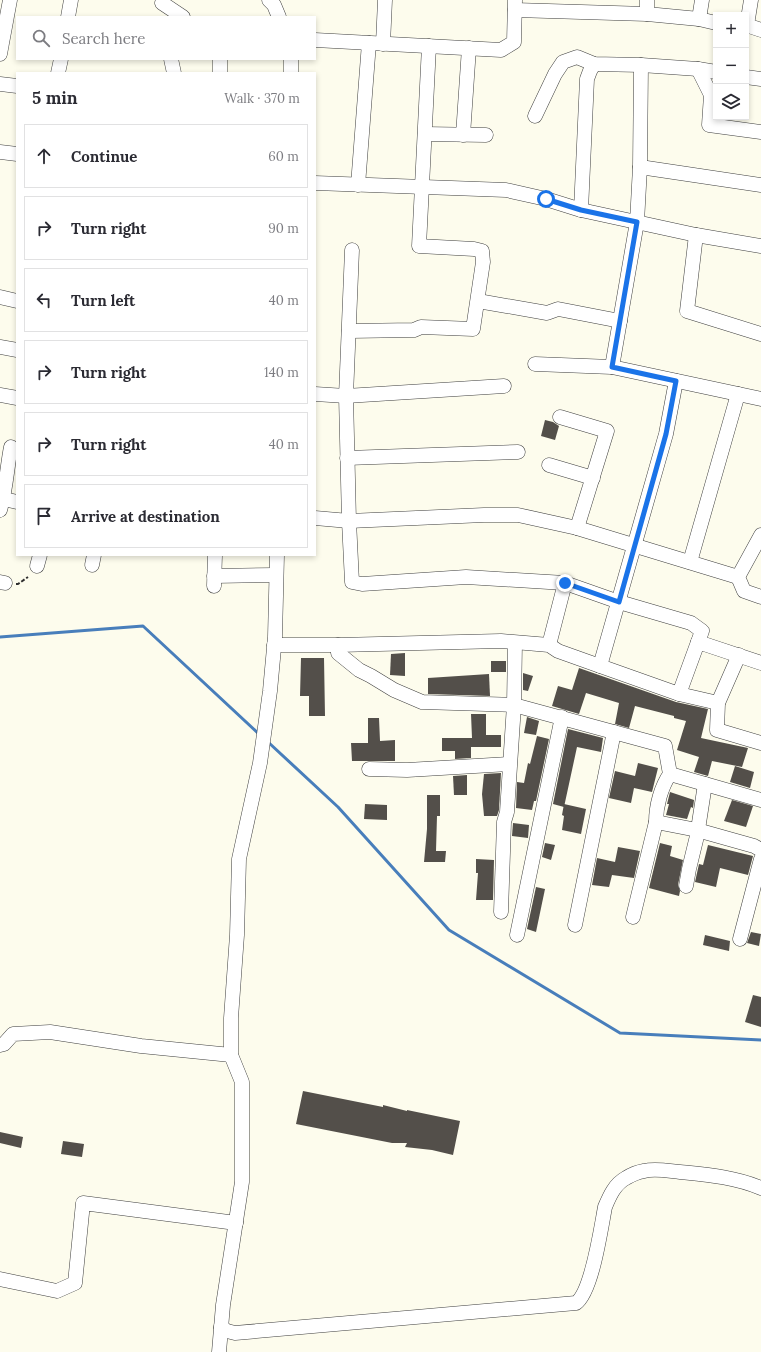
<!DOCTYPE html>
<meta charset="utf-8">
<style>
:root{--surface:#fff;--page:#f7f7f7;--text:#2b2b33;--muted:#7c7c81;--line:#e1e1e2}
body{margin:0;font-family:Lora,serif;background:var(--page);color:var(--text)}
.controls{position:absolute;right:12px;top:12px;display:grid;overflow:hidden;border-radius:0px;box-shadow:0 2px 6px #0003}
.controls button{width:36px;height:36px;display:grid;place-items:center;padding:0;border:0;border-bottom:1px solid var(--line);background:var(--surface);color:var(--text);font:20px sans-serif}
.stop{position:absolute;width:12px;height:12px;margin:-9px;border:3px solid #1a73e8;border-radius:50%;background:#fff}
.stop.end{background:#1a73e8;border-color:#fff;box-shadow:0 1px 4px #0008}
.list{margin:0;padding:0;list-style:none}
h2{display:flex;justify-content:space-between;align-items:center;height:52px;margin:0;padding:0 16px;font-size:17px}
h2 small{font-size:13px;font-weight:400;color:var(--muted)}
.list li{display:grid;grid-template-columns:26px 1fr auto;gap:12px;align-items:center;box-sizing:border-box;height:64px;margin:0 8px 8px;padding:0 8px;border:1px solid var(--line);border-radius:0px}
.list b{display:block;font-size:15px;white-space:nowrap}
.list em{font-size:13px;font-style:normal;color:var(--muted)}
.icon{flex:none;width:22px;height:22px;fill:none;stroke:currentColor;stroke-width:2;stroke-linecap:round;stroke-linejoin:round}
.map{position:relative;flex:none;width:761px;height:1352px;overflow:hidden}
.search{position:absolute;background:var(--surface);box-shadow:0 2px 6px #0003;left:16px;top:16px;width:300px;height:44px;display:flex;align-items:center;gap:10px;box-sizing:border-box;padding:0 14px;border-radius:0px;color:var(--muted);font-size:15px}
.panel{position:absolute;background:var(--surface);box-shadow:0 2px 6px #0003;left:16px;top:72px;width:300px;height:484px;border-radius:0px}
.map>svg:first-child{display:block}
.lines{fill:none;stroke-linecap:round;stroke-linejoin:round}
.stream{stroke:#487ebb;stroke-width:3}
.building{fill:#534f4a}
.minor-casing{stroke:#3f3f3f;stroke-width:15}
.path{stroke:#2e2e2e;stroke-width:2;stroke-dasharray:4 2;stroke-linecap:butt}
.minor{stroke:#fff;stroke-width:14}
.route{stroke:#1a73e8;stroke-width:5}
</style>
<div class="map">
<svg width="761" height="1352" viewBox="0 0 761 1352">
<rect width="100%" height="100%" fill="#fdfced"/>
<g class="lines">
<g class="stream">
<path d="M0 637 143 626 259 734"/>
<path d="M268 742 338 807 449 930 620 1033 761 1040"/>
</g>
</g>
<g class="building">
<path d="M545 420 553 422 559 426 555 440 541 436Z"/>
<path d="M405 653V676L390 675 391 654Z"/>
<path d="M301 658H324L325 716H309V696H300Z"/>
<rect x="491" y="661" width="15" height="11"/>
<path d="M579 668 676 702 708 709 701 738 748 748 742 767 712 761 708 776 694 772 699 757 677 750 686 721 674 718V716L635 706 629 728 615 724 619 703 586 693 579 714 552 706 558 686 572 690Z"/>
<path d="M523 673 533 676 528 691 523 690Z"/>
<path d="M489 674 490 696 428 694V678Z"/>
<path d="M471 714H486V735H501V747H471V758L455 759V751H442V738H472Z"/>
<path d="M527 717 539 721 536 735 524 733Z"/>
<path d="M368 718H379L380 741 395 740V761H352L351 743H368Z"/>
<path d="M568 729 603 738 601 752 577 747 564 807 553 804Z"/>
<path d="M537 736 549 739 536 801H534L532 810 516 808 517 782 524 783 528 763 530 764Z"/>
<path d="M638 763 658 768 652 792 634 788 631 803 609 798 615 771 635 776Z"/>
<path d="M735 766 754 772 750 788 730 782Z"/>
<path d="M501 773 499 810 497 816H484L482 794 484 774Z"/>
<path d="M467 775V795H454L453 776Z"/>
<path d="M670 792 694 800 693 808 691 807 687 819 666 815 669 804H667Z"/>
<path d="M427 795H440V816H437L436 851H446L445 862H424L427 829Z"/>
<path d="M732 800 753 806 746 827 724 821Z"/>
<path d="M365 804 387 805V820L364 819Z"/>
<path d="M564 804 586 809 581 834 562 830 564 816 562 815Z"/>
<path d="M513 823 529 825 528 838 512 836Z"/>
<path d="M545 843 555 845 551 860 542 857Z"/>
<path d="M660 843 672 846 670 856 683 860 678 885 680 891 679 896 649 888Z"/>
<path d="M708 845 753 856 748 875 720 868 716 887 695 882 699 864 703 865Z"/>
<path d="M618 847 640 851 634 878 612 875 609 887 592 885 597 858 615 862Z"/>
<path d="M476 859 494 860 493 900H476L478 873H476Z"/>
<path d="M536 887 545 889 536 932 527 929Z"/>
<path d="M751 932 761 934 759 946 747 943Z"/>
<path d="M705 935 730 941 729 951 703 945Z"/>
<path d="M753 995 761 997V1027L745 1022Z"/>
<path d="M303 1091 383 1107V1105L407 1111V1110L460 1121 453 1155 432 1150 405 1147 407 1143H392L296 1124Z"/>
<path d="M0 1132 23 1137 21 1148 0 1143Z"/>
<path d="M63 1141 84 1144 82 1157 61 1154Z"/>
</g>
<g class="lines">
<g class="minor-casing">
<g id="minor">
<path d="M269 0 274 5 279 17"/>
<path d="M647 0V14"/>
<path d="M162 3 183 17"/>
<path d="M515 10 647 14 699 19 716 23"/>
<path d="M68 17 71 0"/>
<path d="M699 19 702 0"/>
<path d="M746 25 761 30"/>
<path d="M747 25 751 0"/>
<path d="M315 40 501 50 514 42 515 0"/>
<path d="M383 44 385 0"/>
<path d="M0 54 10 0"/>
<path d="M171 59 174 73"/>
<path d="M220 59V73"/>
<path d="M698 69 711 95 709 125 761 132"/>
<path d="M58 73 61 59"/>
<path d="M291 73V59"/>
<path d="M746 77 761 79"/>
<path d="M0 84 17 86"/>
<path d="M535 116 555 74 563 62 577 57 594 64 641 65 698 69 716 72"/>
<path d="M425 134 486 135"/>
<path d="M463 135 469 48"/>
<path d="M0 152 17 154"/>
<path d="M640 167 641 65"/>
<path d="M315 183 506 190 546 199 581 210 696 235 761 246"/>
<path d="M358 185 369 43"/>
<path d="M761 185 640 167 637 222 612 367 761 399"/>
<path d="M581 210 587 79 590 71 594 64"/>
<path d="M696 235 687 311 761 334"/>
<path d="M352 250 346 396 349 521 352 582 362 584 466 577 565 583 619 602 691 623 702 631 698 642"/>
<path d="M0 297 17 301"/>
<path d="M478 301 547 313 558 309 620 321"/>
<path d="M349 331 414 330 421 327 473 329 483 262 482 251 474 249 419 246 429 46"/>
<path d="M0 347 17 350"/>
<path d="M535 364 612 367"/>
<path d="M676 381 666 434 600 666 679 694 698 642 761 663"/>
<path d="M315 394 346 396 504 386"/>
<path d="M0 395 17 398"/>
<path d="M560 417 607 431 577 528"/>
<path d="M347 458 518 452"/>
<path d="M549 465 593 478"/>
<path d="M0 498 17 502"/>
<path d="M0 510C6 490 7 467 11 447"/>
<path d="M315 518 349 521 484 515H518L577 528 738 577"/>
<path d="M761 535 738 577 744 591 761 597"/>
<path d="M690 562 738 394"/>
<path d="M92 565 94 555"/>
<path d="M37 566 40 555"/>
<path d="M214 576 276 575"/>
<path d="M0 582 5 583"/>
<path d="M214 586 215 555"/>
<path d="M274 645H338L501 641 549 645 558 651 600 666"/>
<path d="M338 645V653L359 670 371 676 394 690 422 702 514 705 665 746 670 774C661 787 656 806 656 822L633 917"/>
<path d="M549 645 565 583"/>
<path d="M739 655 718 703 717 730 761 743"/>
<path d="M679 694 718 703"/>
<path d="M369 769 407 770 509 764"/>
<path d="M670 774 761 800"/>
<path d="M656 822 697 830 754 846 761 850"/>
<path d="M686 886 689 869 697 836 705 784"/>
<path d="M501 912 504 822 507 812 514 705 515 643"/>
<path d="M575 925 614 732"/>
<path d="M517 935 562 717"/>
<path d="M740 939 761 859"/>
<path d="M0 1045 4 1044 13 1034 50 1032 141 1046 231 1055"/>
<path d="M0 1279 57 1291 75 1283 83 1203 236 1223"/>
<path d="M221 1327 227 1331 235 1333 576 1303C592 1292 601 1228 605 1207 610 1195 615 1184 626 1178 631 1175 638 1172 644 1171 655 1168 669 1171 680 1172 709 1175 734 1177 761 1188"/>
<path d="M219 1352 223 1305 242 1182V1082L231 1055V1018L237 935 239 859 260 763 270 691 275 637 277 555"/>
</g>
</g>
<path class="path" d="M16 584H18L28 577"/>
<use href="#minor" class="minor"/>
</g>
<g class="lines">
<path class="route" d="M546 199 581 210 637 222 612 367 676 381 666 434 619 602 565 583"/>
</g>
</svg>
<div class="controls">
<button>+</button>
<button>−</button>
<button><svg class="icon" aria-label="layers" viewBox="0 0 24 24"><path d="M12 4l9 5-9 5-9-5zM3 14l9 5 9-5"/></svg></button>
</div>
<div class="stop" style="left:546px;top:199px"></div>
<div class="stop end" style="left:565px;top:583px"></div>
<div class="search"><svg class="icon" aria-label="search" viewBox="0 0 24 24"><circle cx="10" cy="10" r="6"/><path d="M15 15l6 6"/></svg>Search here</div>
<section class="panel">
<h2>5 min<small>Walk · 370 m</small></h2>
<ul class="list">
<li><svg class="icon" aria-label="ahead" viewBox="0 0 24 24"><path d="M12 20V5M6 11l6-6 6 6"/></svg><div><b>Continue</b></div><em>60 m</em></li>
<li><svg class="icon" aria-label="right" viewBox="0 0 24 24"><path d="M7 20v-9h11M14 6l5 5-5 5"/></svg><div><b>Turn right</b></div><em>90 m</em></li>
<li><svg class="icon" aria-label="left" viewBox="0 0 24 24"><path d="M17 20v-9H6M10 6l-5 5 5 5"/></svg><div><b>Turn left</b></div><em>40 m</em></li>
<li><svg class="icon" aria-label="right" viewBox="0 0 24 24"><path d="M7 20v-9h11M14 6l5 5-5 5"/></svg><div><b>Turn right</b></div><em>140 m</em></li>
<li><svg class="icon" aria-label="right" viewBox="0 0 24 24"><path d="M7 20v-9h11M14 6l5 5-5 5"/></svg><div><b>Turn right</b></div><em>40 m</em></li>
<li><svg class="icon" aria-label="arrive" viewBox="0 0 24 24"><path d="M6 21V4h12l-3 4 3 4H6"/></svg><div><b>Arrive at destination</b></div></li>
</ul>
</section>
</div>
